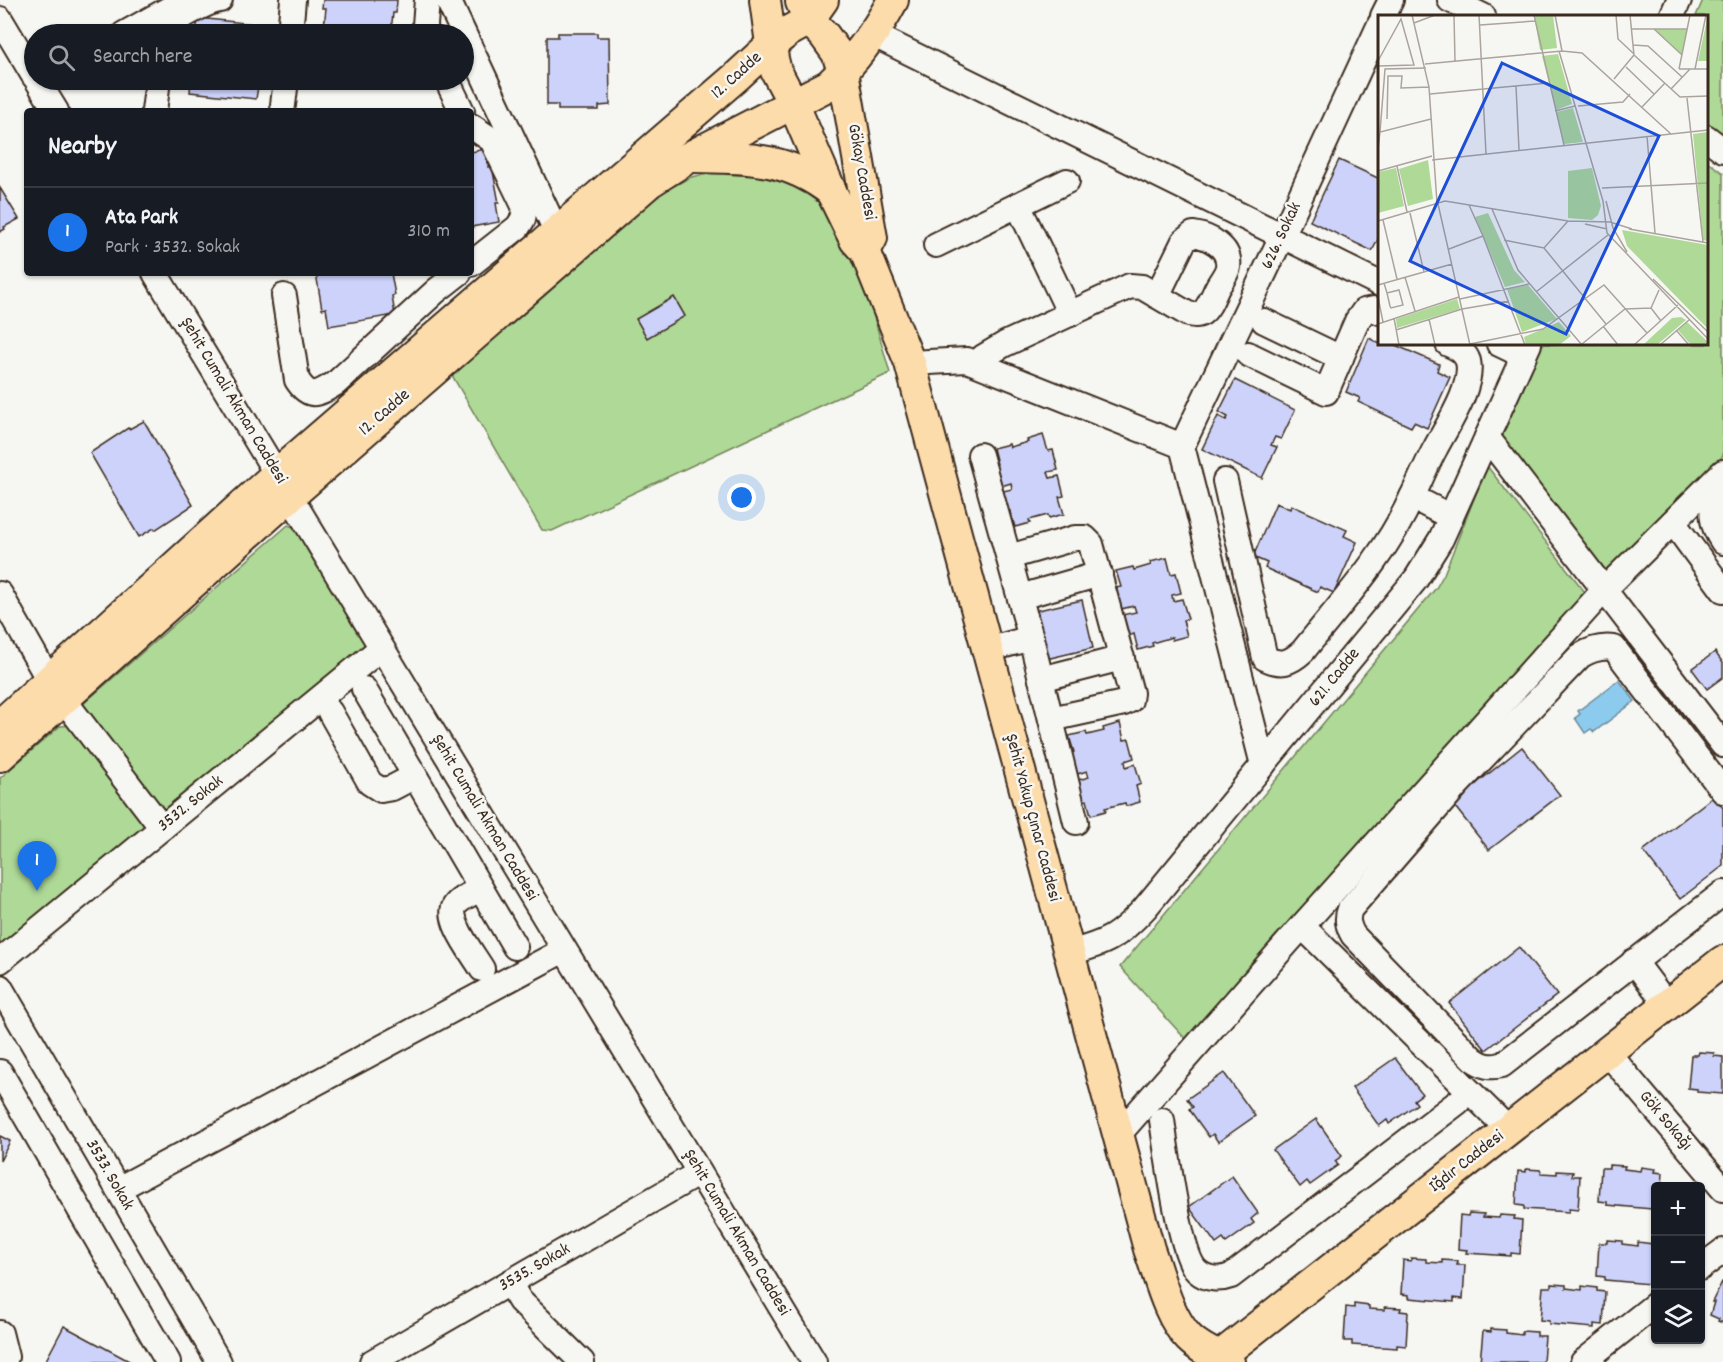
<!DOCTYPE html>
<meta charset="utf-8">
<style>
:root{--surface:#171b24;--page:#20242c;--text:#f1f3f6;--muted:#9ea1a6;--line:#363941;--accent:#1a73e8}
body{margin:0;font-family:Dekko,sans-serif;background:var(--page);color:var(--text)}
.controls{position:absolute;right:18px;bottom:18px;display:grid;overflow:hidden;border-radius:6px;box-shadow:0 2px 4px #0004}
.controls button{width:54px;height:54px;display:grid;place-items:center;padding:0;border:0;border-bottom:2px solid var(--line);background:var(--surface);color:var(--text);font:30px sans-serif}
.you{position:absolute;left:742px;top:498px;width:21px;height:21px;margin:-15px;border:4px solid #fff;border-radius:50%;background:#1a73e8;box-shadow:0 0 0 9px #1a73e833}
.badge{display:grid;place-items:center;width:39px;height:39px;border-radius:50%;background:var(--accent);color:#fff;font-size:20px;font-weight:700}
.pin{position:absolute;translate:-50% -50px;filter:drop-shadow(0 2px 3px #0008)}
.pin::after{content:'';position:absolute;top:32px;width:21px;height:18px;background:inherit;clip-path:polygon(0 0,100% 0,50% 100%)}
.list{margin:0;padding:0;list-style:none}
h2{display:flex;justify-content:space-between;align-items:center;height:78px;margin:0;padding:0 24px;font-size:26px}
h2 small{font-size:20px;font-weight:400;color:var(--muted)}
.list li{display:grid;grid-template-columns:39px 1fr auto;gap:18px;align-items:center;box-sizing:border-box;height:90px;padding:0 24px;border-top:2px solid var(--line)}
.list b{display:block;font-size:22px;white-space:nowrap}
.list p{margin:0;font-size:20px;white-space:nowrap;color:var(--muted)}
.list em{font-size:20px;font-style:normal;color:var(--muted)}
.icon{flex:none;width:33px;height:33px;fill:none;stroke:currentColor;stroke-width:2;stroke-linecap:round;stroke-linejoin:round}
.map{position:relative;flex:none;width:1723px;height:1362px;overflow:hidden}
.search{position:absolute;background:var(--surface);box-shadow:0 2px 4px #0004;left:24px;top:24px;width:450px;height:66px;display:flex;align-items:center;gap:15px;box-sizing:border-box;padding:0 21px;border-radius:33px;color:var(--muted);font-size:22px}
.panel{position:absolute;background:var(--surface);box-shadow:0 2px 4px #0004;left:24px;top:108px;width:450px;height:168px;border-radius:6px}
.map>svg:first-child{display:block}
.green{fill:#aed997;stroke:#74825a;stroke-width:1.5}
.water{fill:#8dcbee;stroke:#6c8b9b;stroke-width:1.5}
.building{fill:#ccd2fa;stroke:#3b2a1e;stroke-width:1.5}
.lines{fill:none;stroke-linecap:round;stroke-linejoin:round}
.minor-casing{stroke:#3b2a1e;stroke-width:28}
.major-casing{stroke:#3b2a1e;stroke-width:34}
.minor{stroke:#f6f6f2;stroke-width:24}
.major{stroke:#fddcac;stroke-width:30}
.labels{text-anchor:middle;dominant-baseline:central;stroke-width:5;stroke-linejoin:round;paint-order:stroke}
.street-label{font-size:18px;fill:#3b2a1e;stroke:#f6f6f2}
.inset-road{fill:none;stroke:#aba49d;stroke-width:1.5}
.view{fill:#1d4ed8;fill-opacity:0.15;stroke:#1d4ed8;stroke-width:3}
.inset-edge{fill:none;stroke:#3b2a1e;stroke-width:3}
</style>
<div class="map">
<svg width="1723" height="1362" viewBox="0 0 1723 1362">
<rect width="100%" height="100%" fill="#f6f6f2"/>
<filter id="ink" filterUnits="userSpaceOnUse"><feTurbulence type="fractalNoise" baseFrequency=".0167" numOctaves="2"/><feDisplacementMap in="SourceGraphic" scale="12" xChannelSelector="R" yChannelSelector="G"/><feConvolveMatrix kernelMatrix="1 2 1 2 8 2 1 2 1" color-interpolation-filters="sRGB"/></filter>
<g filter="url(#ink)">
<g class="green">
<path d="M1703 0H1723V136L1707 125 1706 16H1696Z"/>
<path d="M1707 161 1723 173V456L1600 577 1497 440 1541 344H1706Z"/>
<path d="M768 168 819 194 860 268 890 373 552 531 542 530 450 372 651 198 691 177 731 170Z"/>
<path d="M1487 466 1588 596 1190 1044 1120 967 1436 588 1444 574Z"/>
<path d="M288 525 299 529 368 648 165 815 82 705Z"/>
<path d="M74 725 150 821 149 831 0 951V778L60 726Z"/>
</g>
<path class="water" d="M1619 680 1635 701 1594 732 1591 729 1585 733 1575 718 1580 714 1578 711Z"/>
<g class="building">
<path d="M323 0H397L396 13H393L391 32 324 27 326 8H322Z"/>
<path d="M198 18 263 25 262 34H196Z"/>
<path d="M558 33H597V37H609L610 105 599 106V110H558V105H547V37H558Z"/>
<path d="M191 80H262H259L256 99 190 92Z"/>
<path d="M485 149 488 167 492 166 499 203H496L499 222 471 227V152Z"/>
<path d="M1339 160 1380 179V236L1372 251 1310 221Z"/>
<path d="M0 188 19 219 4 227 5 229 0 232Z"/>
<path d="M316 273H391L395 295 392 296 395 315 329 326 326 308 322 309Z"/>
<path d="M674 297 685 316 647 338 636 319Z"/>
<path d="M1369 338 1380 344H1393L1439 364 1437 371 1450 377 1427 428 1414 422 1411 427 1358 402 1360 398 1346 392Z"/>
<path d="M1235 380 1295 410 1281 439 1275 437 1271 445 1277 447 1262 478 1202 449 1218 416 1226 420 1228 417 1219 412Z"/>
<path d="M144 421 193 505 155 530 154 528 139 537 90 453 128 428 129 429Z"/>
<path d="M1043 435 1048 451 1053 450 1058 470 1048 472 1050 478 1059 476 1064 496 1059 497 1064 514 1049 518 1048 515 1029 520 1030 523 1015 527 1010 511 1004 513 999 492 1012 489 1011 483 998 487 992 466 997 464 993 448 1009 444 1010 447 1028 442 1027 440Z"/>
<path d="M1276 503 1290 509 1291 505 1347 530 1344 536 1357 542 1334 593 1320 587 1318 592 1265 568 1267 563 1253 557Z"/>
<path d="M1167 558 1171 574 1176 573 1181 593 1172 595 1173 601 1182 599 1188 619 1183 620 1187 636 1172 640V637L1152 643 1153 646 1138 650 1134 634 1128 636 1122 615 1136 612 1134 606 1121 609 1115 588 1121 587 1116 571 1133 567 1134 570 1151 565 1150 562Z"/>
<path d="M1082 600 1093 648 1046 659 1034 611Z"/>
<path d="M1715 652 1723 663V677L1707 689 1692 669Z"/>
<path d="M1120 723 1124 740 1129 739 1134 758 1125 761 1126 767 1135 764 1141 784 1136 786 1140 802 1126 806 1125 803 1105 808 1106 811 1091 815 1087 800 1081 801 1075 781 1089 777 1087 771 1074 775 1069 754 1074 752 1069 736 1086 732 1087 735 1104 731 1103 728Z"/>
<path d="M1522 747 1560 795 1489 850 1452 803Z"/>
<path d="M1714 796 1723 808V866L1680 899 1643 851Z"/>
<path d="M1519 947 1557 995 1486 1050 1449 1003Z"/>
<path d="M1699 1052 1714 1053V1056L1723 1057V1094L1697 1092V1089L1688 1088 1691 1055H1698Z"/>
<path d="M1395 1058 1422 1094 1414 1100 1417 1104 1389 1124 1387 1120 1379 1126 1352 1088Z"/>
<path d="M1224 1073 1255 1116 1218 1142 1213 1134 1209 1137 1189 1109 1193 1107 1187 1099Z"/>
<path d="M1316 1119 1342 1156 1335 1161 1338 1165 1310 1185 1307 1181 1300 1187 1273 1150Z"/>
<path d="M0 1136 10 1141 0 1161Z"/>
<path d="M1609 1165 1625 1166 1624 1169 1640 1171 1641 1167 1656 1169 1655 1172 1663 1173 1662 1186H1656V1206H1652V1209L1607 1205V1202L1599 1201 1601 1168H1609Z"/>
<path d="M1526 1169 1541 1170V1173L1557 1174V1171L1573 1172 1572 1176H1580L1578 1210 1569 1209V1212L1524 1209V1206L1516 1205 1518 1171 1526 1172Z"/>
<path d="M1232 1176 1258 1213 1251 1219 1254 1223 1226 1243 1223 1239 1216 1244 1189 1207Z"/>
<path d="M1469 1213 1484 1214 1483 1217 1499 1218 1500 1215 1515 1216 1514 1219 1522 1220 1520 1254 1511 1253V1256L1466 1253 1467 1250 1458 1249 1460 1215 1468 1216Z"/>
<path d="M1607 1240 1622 1241V1244L1638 1246V1242L1653 1244V1247H1656V1281L1650 1280V1284L1605 1280V1277L1597 1276 1599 1243H1607Z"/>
<path d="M1411 1258 1426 1259V1262L1442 1263V1260L1458 1261 1457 1265H1465L1463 1299 1454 1298V1302L1409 1298V1295L1401 1294 1403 1260 1411 1261Z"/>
<path d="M1722 1282H1723V1323L1718 1321 1719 1319 1710 1315 1714 1302H1712Z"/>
<path d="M1551 1284 1566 1285V1288L1582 1290V1286L1597 1288V1291L1605 1292 1603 1325 1594 1324V1328L1549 1324V1321L1540 1320 1543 1287H1551Z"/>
<path d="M1354 1304 1369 1306V1309L1385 1310V1307L1401 1308 1400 1311 1408 1312 1406 1346 1397 1345V1348L1352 1345V1341H1344L1346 1307 1354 1308Z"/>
<path d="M64 1326 131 1362H45Z"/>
<path d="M1491 1329 1506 1330V1333L1522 1335V1331L1537 1332V1336H1545L1543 1362H1480L1483 1331 1491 1332Z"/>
</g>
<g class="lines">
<g class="minor-casing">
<g id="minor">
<path d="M448 0 557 233"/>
<path d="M1450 0 1483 16"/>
<path d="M1383 16 1391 0"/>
<path d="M1672 16 1679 0"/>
<path d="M0 19 34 76"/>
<path d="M124 34 185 0"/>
<path d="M163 34C166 23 207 2 220 0"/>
<path d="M290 34 293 0"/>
<path d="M426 34 425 25 427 0"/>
<path d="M872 34 1380 284"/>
<path d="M37 80 56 111"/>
<path d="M447 80 462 111"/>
<path d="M283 105 286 80"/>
<path d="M154 111 158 80"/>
<path d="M471 126 492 140 525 208 523 219 518 227 471 264"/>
<path d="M1706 137 1723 150"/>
<path d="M1018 205 1070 314"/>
<path d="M936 245 1067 181"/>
<path d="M155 273 814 1362"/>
<path d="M284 296 297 380C310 400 318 394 336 383L436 291 459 273"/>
<path d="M1264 321 1341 358"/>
<path d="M1448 344C1456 347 1465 352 1468 361 1474 386 1447 426 1436 447 1427 463 1420 481 1412 497L1451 517"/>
<path d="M1499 344 1524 356"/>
<path d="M1248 354 1326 392 1357 321 1364 311 1374 309 1380 312"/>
<path d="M910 363 967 360 1182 446 1263 765"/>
<path d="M979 364 983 357 1005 344 1130 286 1142 287 1188 314C1193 315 1197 316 1202 313 1209 308 1213 296 1217 288 1220 282 1227 274 1228 267 1231 247 1208 236 1193 234L1184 241 1157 296"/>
<path d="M1487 437 1723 745"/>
<path d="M1182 446 1282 236 1380 24"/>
<path d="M980 455 1031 638 1076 822"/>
<path d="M1225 481 1265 658C1281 666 1290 663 1303 651 1342 602 1386 555 1412 497"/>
<path d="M1723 490C1707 506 1711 525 1723 542"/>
<path d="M1673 522 1723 590"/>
<path d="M1009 557 1075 538H1085L1091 544 1131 693 1130 700 1124 703 1051 719"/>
<path d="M0 594 50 682"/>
<path d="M1020 597 1100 574"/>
<path d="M987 650 1031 638"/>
<path d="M1041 679 1122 658"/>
<path d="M364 689 515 947"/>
<path d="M64 700 162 828"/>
<path d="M330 712 370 783 381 790 392 788 415 776"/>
<path d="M1723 791 1614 648C1601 646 1591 649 1580 656L1457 785 1350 909C1346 919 1348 926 1353 935L1473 1059C1483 1066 1490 1068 1502 1065L1723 893"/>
<path d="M481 889C473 893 462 897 456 904 444 918 474 955 482 969"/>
<path d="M1302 926 1604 590 1723 472"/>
<path d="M1069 953C1107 943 1118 937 1145 908L1416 579 1441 539 1529 344"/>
<path d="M0 961 381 648"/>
<path d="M1634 961 1667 1005"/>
<path d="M0 987 219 1362"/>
<path d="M1607 1052 1723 1189"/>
<path d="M0 1072 168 1362"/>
<path d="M1162 1120C1166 1147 1180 1256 1197 1271 1207 1280 1220 1280 1231 1276L1458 1102"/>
<path d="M1118 1135 1302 926 1508 1129"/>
<path d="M118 1189 564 950"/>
<path d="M1700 1268 1723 1251"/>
<path d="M509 1283 520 1301 582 1362"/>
<path d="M0 1333 6 1357"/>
<path d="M372 1362 699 1173"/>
<path d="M1583 1362 1656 1304"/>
</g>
</g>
<g class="major-casing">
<g id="major">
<path d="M765 0 773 59 776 71 793 103 831 191 855 240 865 251 910 363 1149 1249C1159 1276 1168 1317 1189 1338 1200 1349 1215 1355 1229 1362"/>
<path d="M801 2 809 20 824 35 837 53 843 71 872 238 865 251"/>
<path d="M692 157C745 158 786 156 831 191"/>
<path d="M0 725 278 473 736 77 771 45 789 31 809 20 823 0"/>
<path d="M0 756 290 496 650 182 689 157 829 85C855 61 876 32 893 0"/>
<path d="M1219 1357 1723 961"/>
</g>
</g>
<use href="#minor" class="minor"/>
<use href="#major" class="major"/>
</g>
</g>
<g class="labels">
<g class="street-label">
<text transform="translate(737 76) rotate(-42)">12. Cadde</text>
<text transform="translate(861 172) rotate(80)">Gökay Caddesi</text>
<text transform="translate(1282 236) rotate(-65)">626. Sokak</text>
<text transform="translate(233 401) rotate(59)">Şehit Cumali Akman Caddesi</text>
<text transform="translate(385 413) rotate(-41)">12. Cadde</text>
<text transform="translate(1335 678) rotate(-51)">621. Cadde</text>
<text transform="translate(191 804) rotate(-39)">3532. Sokak</text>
<text transform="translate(484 818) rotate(59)">Şehit Cumali Akman Caddesi</text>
<text transform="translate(1032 818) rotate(75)">Şehit Yakup Çınar Caddesi</text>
<text transform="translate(1665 1121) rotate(50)">Gök Sokağı</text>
<text transform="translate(1467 1162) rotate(-38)">Iğdır Caddesi</text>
<text transform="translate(109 1175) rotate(60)">3533. Sokak</text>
<text transform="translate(736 1233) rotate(59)">Şehit Cumali Akman Caddesi</text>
<text transform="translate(535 1268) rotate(-30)">3535. Sokak</text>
</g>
</g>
<g transform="translate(1378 15)">
<rect width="330" height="330" fill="#f6f6f2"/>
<path d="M156 0H175L179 33 162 35ZM330 0V46H320ZM276 14H309L304 40ZM180 39 194 89 178 95 164 41ZM195 93 205 127 186 129 178 97ZM330 117V226L325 225 315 119ZM50 145 55 184 30 191 21 154ZM18 153 26 191 0 198V157ZM214 153 223 191 220 200 214 205 190 203V156ZM110 198 136 255 147 267 127 272 97 202ZM244 215 330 230 329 313 249 231ZM150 270 179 304 144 317 129 274ZM79 284 82 294 19 313 18 304ZM303 302 308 305 279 330H265L294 303ZM181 307 193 321 181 330H148L146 322ZM309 307 330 327V330H313L300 315Z" fill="#aed997"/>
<path class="inset-road" d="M34 0 51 72 59 188M76 0 77 46M101 0 108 139M156 0 186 130M177 0 184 36M238 0 240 24 256 39M252 0 256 40M36 8 57 0M102 10 157 6M254 14H309M276 14 304 40M255 30 270 31 304 62M181 36 225 186 229 218 330 324M256 40 302 82 330 81M0 46 23 4 36 50 0 51M47 49 184 36 204 38 293 119M248 52 276 79M301 54 312 0M301 54H330M317 54 328 0M236 64 256 40M138 71 141 135M293 74 312 54M52 79 170 68M309 83 325 227M200 91 245 87 252 79M264 92 287 68M177 96 197 91M9 104 10 61H24L23 73 51 72M2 117 7 54 48 53M269 121 277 218M0 134 2 117 53 104M54 145 330 115M19 151 29 197M0 156 54 141M224 173 330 168M228 186 235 213 249 237M60 189 92 330M114 194 140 255 204 330M32 198 46 257M5 205 19 264M0 206 67 186 190 206 232 207 254 214M207 209 229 214M251 214 330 228M105 221 147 330M126 225 166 233 190 206M166 233 228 309M71 234 105 221 91 190M27 262 37 296M275 264 330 317M6 268 9 278 12 291 13 293 25 290 21 275 9 278M0 270 74 249M158 277 230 220M0 282 5 307M82 284 151 269M273 293 281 275M84 294 131 286M16 303 21 330M51 304 57 330M0 309 81 282M225 311 240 330M18 315 84 294M298 315 311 330M92 329 165 314 226 270 269 318M204 329 247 294 273 293 283 306M256 330 300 290M282 330 311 305"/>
<path class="view" d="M124 48 281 121 188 319 32 246Z"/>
<rect width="330" height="330" class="inset-edge"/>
</g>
</svg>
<div class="controls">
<button>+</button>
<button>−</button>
<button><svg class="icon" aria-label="layers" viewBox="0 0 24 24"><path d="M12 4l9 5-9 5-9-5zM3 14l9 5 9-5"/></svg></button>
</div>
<div class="you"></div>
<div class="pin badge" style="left:37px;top:891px">1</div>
<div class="search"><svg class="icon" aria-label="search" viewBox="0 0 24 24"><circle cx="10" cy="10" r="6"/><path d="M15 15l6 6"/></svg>Search here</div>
<section class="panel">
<h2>Nearby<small></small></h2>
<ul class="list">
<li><span class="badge">1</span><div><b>Ata Park</b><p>Park · 3532. Sokak</p></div><em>310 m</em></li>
</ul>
</section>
</div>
